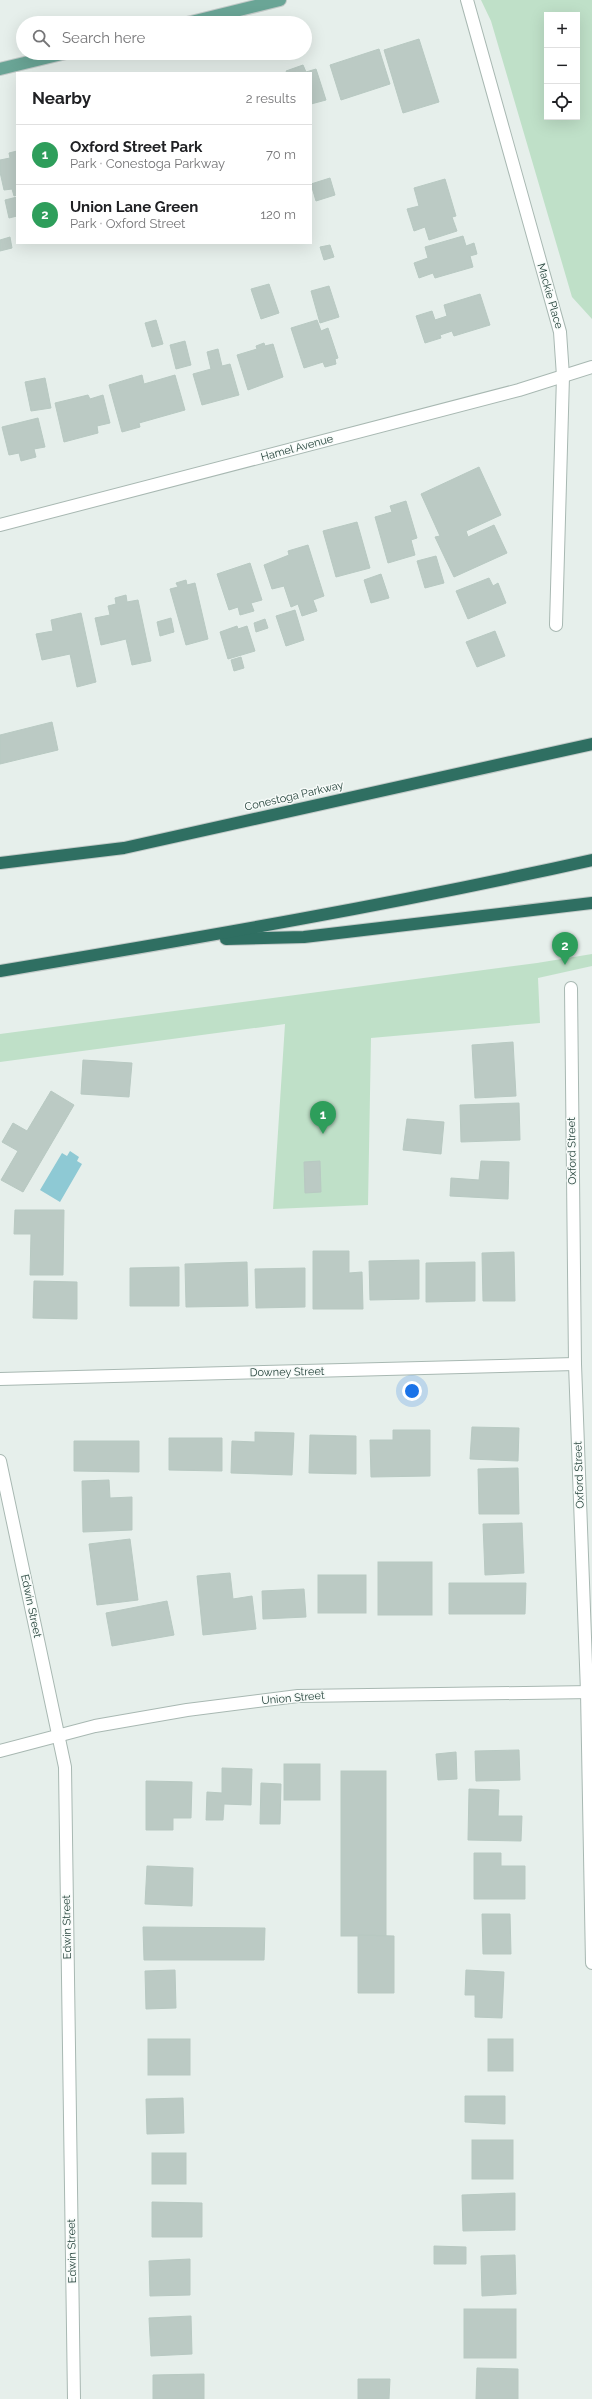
<!DOCTYPE html>
<meta charset="utf-8">
<style>
:root{--surface:#fff;--page:#f6f6f6;--text:#202124;--muted:#757577;--line:#e0e0e0;--accent:#db2777}
body{margin:0;font-family:Raleway,sans-serif;background:var(--page);color:var(--text)}
.controls{position:absolute;right:12px;top:12px;display:grid;overflow:hidden;border-radius:0px;box-shadow:0 4px 16px #0002}
.controls button{width:36px;height:36px;display:grid;place-items:center;padding:0;border:0;border-bottom:1px solid var(--line);background:var(--surface);color:var(--text);font:20px sans-serif}
.you{position:absolute;left:412px;top:1391px;width:14px;height:14px;margin:-10px;border:3px solid #fff;border-radius:50%;background:#1a73e8;box-shadow:0 0 0 6px #1a73e833}
.badge{display:grid;place-items:center;width:26px;height:26px;border-radius:50%;background:var(--accent);color:#fff;font-size:13px;font-weight:700}
.pin{position:absolute;translate:-50% -33px;filter:drop-shadow(0 1px 2px #0008)}
.pin::after{content:'';position:absolute;top:21px;width:14px;height:12px;background:inherit;clip-path:polygon(0 0,100% 0,50% 100%)}
.list{margin:0;padding:0;list-style:none}
h2{display:flex;justify-content:space-between;align-items:center;height:52px;margin:0;padding:0 16px;font-size:17px}
h2 small{font-size:13px;font-weight:400;color:var(--muted)}
.list li{display:grid;grid-template-columns:26px 1fr auto;gap:12px;align-items:center;box-sizing:border-box;height:60px;padding:0 16px;border-top:1px solid var(--line)}
.list b{display:block;font-size:15px;white-space:nowrap}
.list p{margin:0;font-size:13px;white-space:nowrap;color:var(--muted)}
.list em{font-size:13px;font-style:normal;color:var(--muted)}
.icon{flex:none;width:22px;height:22px;fill:none;stroke:currentColor;stroke-width:2;stroke-linecap:round;stroke-linejoin:round}
.map{position:relative;flex:none;width:592px;height:2399px;overflow:hidden}
.search{position:absolute;background:var(--surface);box-shadow:0 4px 16px #0002;left:16px;top:16px;width:296px;height:44px;display:flex;align-items:center;gap:10px;box-sizing:border-box;padding:0 14px;border-radius:22px;color:var(--muted);font-size:15px}
.panel{position:absolute;background:var(--surface);box-shadow:0 4px 16px #0002;left:16px;top:72px;width:296px;height:172px;border-radius:0px}
.map>svg:first-child{display:block}
.green{fill:#bfe0c8;fill-rule:evenodd}
.water{fill:#8ec9d4}
.building{fill:#bbcac4;stroke:#b8c9c2}
.lines{fill:none;stroke-linecap:round;stroke-linejoin:round}
.minor-casing{stroke:#a8b8b2;stroke-width:14}
.major-casing{stroke:#c2cac8;stroke-width:14}
.highway-casing{stroke:#c2cac8;stroke-width:14}
.minor{stroke:#fff;stroke-width:12}
.major{stroke:#6aa596;stroke-width:12}
.highway{stroke:#2f6f62;stroke-width:12}
.labels{text-anchor:middle;dominant-baseline:central;stroke-width:3;stroke-linejoin:round;paint-order:stroke}
.street-label{font-size:11px;fill:#24423a;stroke:#f7fbf9}
</style>
<div class="map">
<svg width="592" height="2399" viewBox="0 0 592 2399">
<rect width="100%" height="100%" fill="#e6efeb"/>
<g class="green">
<path d="M481 0H592V319L572 297 491 21ZM547 15H577V117H547Z"/>
<path d="M592 954V966L538 978 540 1023 371 1038 368 1205 273 1209 285 1024 0 1062V1034L537 963Z"/>
</g>
<path class="water" d="M70 1151 79 1157 77 1161 82 1164 60 1202 40 1190 62 1153 67 1156Z"/>
<g class="building">
<path d="M419 39 439 102 403 113 384 50Z"/>
<path d="M379 49 390 84 341 100 330 65Z"/>
<path d="M303 65 306 72 316 69 326 100 311 104V73H287L286 71Z"/>
<path d="M17 151V195L14 196 12 189 4 190 0 172V160L10 158 9 153Z"/>
<path d="M330 178 335 195 316 201 311 184Z"/>
<path d="M445 179 456 216 452 217 457 231 429 240 425 227 414 231 407 209 419 206 414 188Z"/>
<path d="M17 197V216L9 218 5 200Z"/>
<path d="M463 236 466 246 474 243 477 254 470 256 473 267 435 278 433 273 419 278 414 263 428 258 425 247Z"/>
<path d="M10 237 12 248 0 251V240Z"/>
<path d="M330 245 334 257 324 260 320 247Z"/>
<path d="M269 284 279 313 261 319 251 289Z"/>
<path d="M329 286 339 317 320 323 311 291Z"/>
<path d="M480 294 490 325 454 336 452 331 440 335 441 338 425 343 416 316 432 311 435 320 447 316 444 305Z"/>
<path d="M156 320 163 344 152 347 145 323Z"/>
<path d="M317 320 321 331 328 328 338 358 335 359 336 364 325 367 323 362 304 368 291 328Z"/>
<path d="M185 341 191 365 176 369 170 345Z"/>
<path d="M264 343 265 346 273 344 283 377 248 390 237 355 257 349 256 346Z"/>
<path d="M218 349 222 366 230 364 239 395 202 405 193 374 211 369 207 352Z"/>
<path d="M142 375 144 384 175 375 185 410 139 423 140 427 122 432 109 385Z"/>
<path d="M45 378 51 408 31 411 25 382Z"/>
<path d="M88 395 90 399 103 395 110 423 97 426 98 433 64 442 55 403Z"/>
<path d="M38 418 45 447 34 449 36 457 21 461 19 453 9 455 2 427Z"/>
<path d="M479 467 501 515 466 531 468 537 494 525 507 553 454 577 435 537 440 536 421 494Z"/>
<path d="M406 501 417 538 411 540 415 555 388 563 375 517 392 512 390 506Z"/>
<path d="M357 522 370 568 336 577 323 531Z"/>
<path d="M308 545 324 596 313 600 317 611 302 616 298 604 291 607 284 586 272 589 264 565 289 555 288 551Z"/>
<path d="M436 556 444 583 425 588 417 561Z"/>
<path d="M250 563 262 600 251 603 254 611 240 615 238 607 229 610 217 574Z"/>
<path d="M381 574 389 598 371 603 364 580Z"/>
<path d="M489 578 493 586 498 583 506 603 468 619 456 591Z"/>
<path d="M186 580 187 585 195 583 208 639 186 645 170 589 178 587 176 583Z"/>
<path d="M126 595 127 602 138 600 151 661 132 665 126 639 101 645 95 618 110 615 108 606 116 604 115 598Z"/>
<path d="M295 610 304 640 286 646 276 616Z"/>
<path d="M81 613 96 682 77 687 70 654 42 660 36 634 53 631 51 620Z"/>
<path d="M171 618 174 632 160 636 157 622Z"/>
<path d="M265 619 268 628 256 632 254 623Z"/>
<path d="M237 626 238 629 247 626 255 651 228 659 220 632Z"/>
<path d="M495 631 505 656 477 667 466 642Z"/>
<path d="M241 657 244 668 234 671 231 660Z"/>
<path d="M52 722 58 750 0 764V735Z"/>
<path d="M513 1042 516 1096 475 1098 472 1045Z"/>
<path d="M83 1060 132 1063 129 1097 81 1094Z"/>
<path d="M51 1091 74 1105 23 1192 1 1180 18 1151 2 1142 13 1123 27 1131Z"/>
<path d="M519 1103 520 1140 461 1142 460 1105Z"/>
<path d="M407 1119 444 1122 441 1154 403 1150Z"/>
<path d="M320 1161 321 1192 305 1193 304 1162Z"/>
<path d="M481 1161 509 1162 508 1199 450 1196 451 1178 479 1180Z"/>
<path d="M15 1210H64L63 1275H30L31 1234H14Z"/>
<path d="M313 1251H349V1273L362 1272 363 1309H313Z"/>
<path d="M514 1252 515 1301H483L482 1253Z"/>
<path d="M419 1260V1299L370 1300 369 1261Z"/>
<path d="M247 1262 248 1306 186 1307 185 1264Z"/>
<path d="M475 1262V1301L426 1302V1263Z"/>
<path d="M179 1267V1306H130V1268Z"/>
<path d="M305 1268V1307L256 1308 255 1269Z"/>
<path d="M34 1281 77 1282V1319L33 1318Z"/>
<path d="M472 1427 519 1428 518 1461 470 1459Z"/>
<path d="M393 1430H430V1476L371 1477 370 1440H393Z"/>
<path d="M255 1432 294 1433 292 1475 231 1473 232 1441 255 1442Z"/>
<path d="M310 1435 356 1436V1474L309 1473Z"/>
<path d="M169 1438H222V1471L169 1470Z"/>
<path d="M74 1441H139V1472L74 1471Z"/>
<path d="M518 1468 519 1514H479L478 1469Z"/>
<path d="M109 1480 110 1498 132 1497V1530L83 1532 82 1481Z"/>
<path d="M522 1523 524 1573 485 1575 483 1524Z"/>
<path d="M130 1539 138 1600 97 1605 89 1544Z"/>
<rect x="378" y="1562" width="54" height="53"/>
<path d="M230 1573 233 1599 252 1596 256 1629 203 1635 197 1576Z"/>
<rect x="318" y="1575" width="48" height="38"/>
<path d="M449 1583H526L525 1614H449Z"/>
<path d="M304 1589 306 1617 263 1619 262 1591Z"/>
<path d="M167 1601 174 1635 112 1646 106 1613Z"/>
<path d="M519 1750 520 1780 476 1781 475 1751Z"/>
<path d="M456 1752 457 1779 438 1780 436 1754Z"/>
<rect x="284" y="1764" width="36" height="36"/>
<path d="M222 1768 252 1769 251 1805 224 1804 223 1820H206L207 1792 222 1793Z"/>
<rect x="341" y="1771" width="45" height="165"/>
<path d="M146 1781 192 1782 191 1818H173V1830H146Z"/>
<path d="M261 1783 281 1784 280 1824H260Z"/>
<path d="M469 1789 499 1790 498 1816H522L521 1841 468 1840Z"/>
<path d="M474 1853H501V1866H525V1899H474Z"/>
<path d="M147 1866 193 1868 192 1906 145 1904Z"/>
<path d="M482 1914H510L511 1954H483Z"/>
<path d="M143 1927 265 1928 264 1960H144Z"/>
<path d="M358 1935 394 1936V1993H358Z"/>
<path d="M175 1970 176 2008 146 2009 145 1971Z"/>
<path d="M466 1970 504 1972 502 2018 475 2017V1995H465Z"/>
<rect x="148" y="2039" width="42" height="36"/>
<rect x="488" y="2039" width="25" height="32"/>
<path d="M465 2096H505V2124L465 2122Z"/>
<path d="M183 2098 184 2133 147 2134 146 2099Z"/>
<rect x="472" y="2140" width="41" height="39"/>
<rect x="152" y="2153" width="34" height="31"/>
<path d="M515 2193V2230L463 2231 462 2195Z"/>
<path d="M152 2202 202 2203V2237H152Z"/>
<path d="M434 2246 466 2247V2264H434Z"/>
<path d="M515 2255 516 2294 482 2296 481 2256Z"/>
<path d="M190 2259V2295L150 2296 149 2261Z"/>
<rect x="464" y="2309" width="52" height="49"/>
<path d="M191 2316 192 2354 151 2356 149 2318Z"/>
<path d="M477 2368 518 2369V2399H476Z"/>
<path d="M204 2374V2399H153V2375Z"/>
<path d="M358 2379H390L389 2399H358Z"/>
</g>
<g class="lines">
<g class="minor-casing">
<g id="minor">
<path d="M467 0 560 332 563 376 556 625"/>
<path d="M0 525 519 390 592 367"/>
<path d="M571 988 575 1364 587 1692 592 1963"/>
<path d="M0 1379 575 1364"/>
<path d="M0 1461 65 1767 74 2399"/>
<path d="M0 1751 95 1726 187 1710 298 1696 592 1692"/>
</g>
</g>
<g class="major-casing">
<g id="major">
<path d="M187 23 280 0"/>
<path d="M0 69 66 53"/>
</g>
</g>
<g class="highway-casing">
<g id="highway">
<path d="M0 863 124 848 592 744"/>
<path d="M226 939 304 937 592 903"/>
<path d="M0 971C198 938 396 904 592 860"/>
</g>
</g>
<use href="#minor" class="minor"/>
<use href="#major" class="major"/>
<use href="#highway" class="highway"/>
</g>
<g class="labels">
<g class="street-label">
<text transform="translate(550 296) rotate(74)">Mackie Place</text>
<text transform="translate(297 448) rotate(-15)">Hamel Avenue</text>
<text transform="translate(294 796) rotate(-13)">Conestoga Parkway</text>
<text transform="translate(572 1151) rotate(-91)">Oxford Street</text>
<text transform="translate(287 1372) rotate(-1)">Downey Street</text>
<text transform="translate(579 1475) rotate(-92)">Oxford Street</text>
<text transform="translate(31 1606) rotate(78)">Edwin Street</text>
<text transform="translate(293 1698) rotate(-5)">Union Street</text>
<text transform="translate(67 1927) rotate(-91)">Edwin Street</text>
<text transform="translate(72 2251) rotate(-91)">Edwin Street</text>
</g>
</g>
</svg>
<div class="controls">
<button>+</button>
<button>−</button>
<button><svg class="icon" aria-label="locate" viewBox="0 0 24 24"><circle cx="12" cy="12" r="6"/><path d="M12 2v4M12 18v4M2 12h4M18 12h4"/></svg></button>
</div>
<div class="you"></div>
<div class="pin badge" style="left:323px;top:1134px;background:#2e9e5b">1</div>
<div class="pin badge" style="left:565px;top:965px;background:#2e9e5b">2</div>
<div class="search"><svg class="icon" aria-label="search" viewBox="0 0 24 24"><circle cx="10" cy="10" r="6"/><path d="M15 15l6 6"/></svg>Search here</div>
<section class="panel">
<h2>Nearby<small>2 results</small></h2>
<ul class="list">
<li><span class="badge" style="background:#2e9e5b">1</span><div><b>Oxford Street Park</b><p>Park · Conestoga Parkway</p></div><em>70 m</em></li>
<li><span class="badge" style="background:#2e9e5b">2</span><div><b>Union Lane Green</b><p>Park · Oxford Street</p></div><em>120 m</em></li>
</ul>
</section>
</div>
